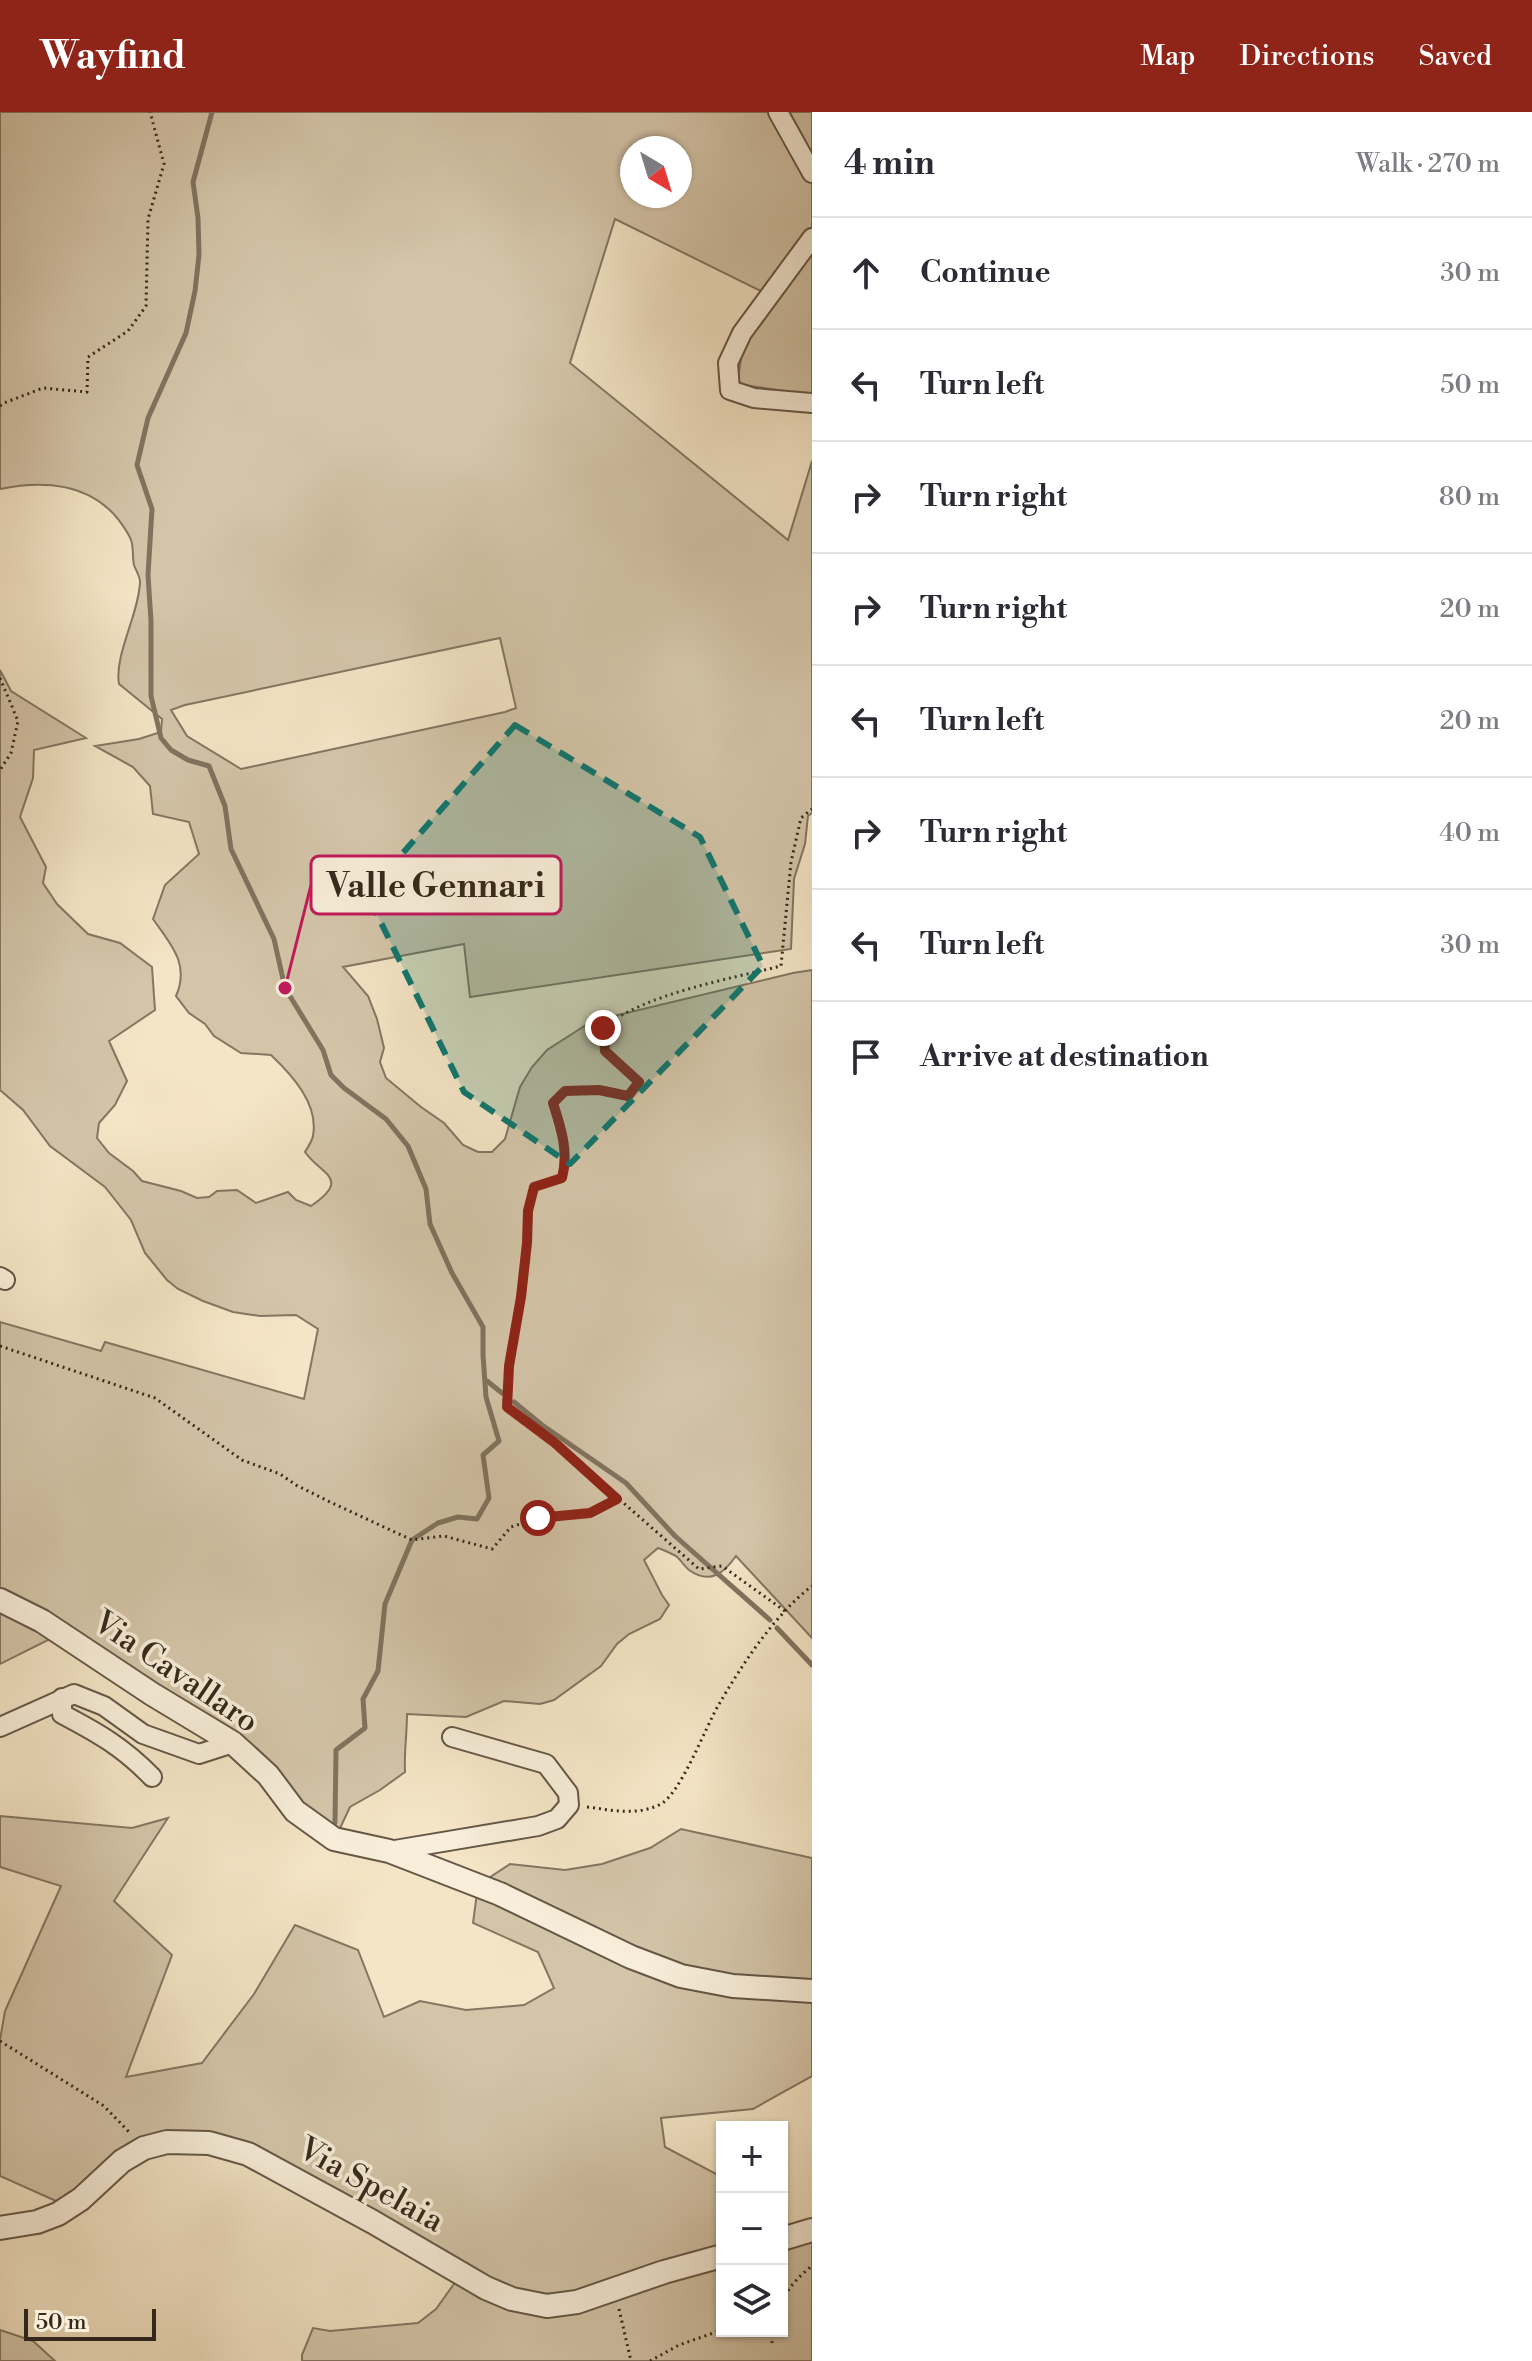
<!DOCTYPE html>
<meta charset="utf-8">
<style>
:root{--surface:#fff;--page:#f7f7f7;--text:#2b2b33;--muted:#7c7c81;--line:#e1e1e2;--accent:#8f2418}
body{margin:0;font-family:"Libre Bodoni",serif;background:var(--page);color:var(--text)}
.controls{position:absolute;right:24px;bottom:24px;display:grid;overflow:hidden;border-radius:0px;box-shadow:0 2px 6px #0004}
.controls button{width:72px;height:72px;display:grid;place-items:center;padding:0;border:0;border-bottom:2px solid var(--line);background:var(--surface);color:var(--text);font:40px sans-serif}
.compass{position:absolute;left:620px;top:24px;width:72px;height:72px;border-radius:50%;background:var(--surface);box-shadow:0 2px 6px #0004;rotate:142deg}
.scale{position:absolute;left:24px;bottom:20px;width:132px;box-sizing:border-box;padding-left:8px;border:4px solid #35281b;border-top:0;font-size:22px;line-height:28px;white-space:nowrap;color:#35281b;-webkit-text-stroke:6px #f8eeda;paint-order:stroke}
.stop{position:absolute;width:24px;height:24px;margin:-18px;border:6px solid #8f2418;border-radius:50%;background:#fff}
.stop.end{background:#8f2418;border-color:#fff;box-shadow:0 2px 8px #0008}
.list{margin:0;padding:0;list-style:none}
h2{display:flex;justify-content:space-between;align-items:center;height:104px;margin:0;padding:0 32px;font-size:34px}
h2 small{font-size:26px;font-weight:400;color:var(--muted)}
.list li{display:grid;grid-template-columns:52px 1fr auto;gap:24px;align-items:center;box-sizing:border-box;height:112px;padding:0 32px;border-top:2px solid var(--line)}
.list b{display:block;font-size:30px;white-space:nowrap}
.list em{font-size:26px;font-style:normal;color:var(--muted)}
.icon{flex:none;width:44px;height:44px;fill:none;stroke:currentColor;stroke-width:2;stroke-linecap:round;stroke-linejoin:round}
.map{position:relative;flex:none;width:812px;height:2249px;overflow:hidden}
header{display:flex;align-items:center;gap:48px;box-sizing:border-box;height:112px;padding:0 40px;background:var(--accent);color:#fff}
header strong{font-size:38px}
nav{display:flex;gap:44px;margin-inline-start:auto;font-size:28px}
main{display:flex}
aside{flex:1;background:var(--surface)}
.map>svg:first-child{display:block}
.green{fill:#d4c5a9;stroke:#847662;stroke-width:2;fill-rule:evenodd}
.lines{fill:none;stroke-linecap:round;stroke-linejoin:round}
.stream{stroke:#81735f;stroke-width:5}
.minor-casing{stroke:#655746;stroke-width:22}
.tertiary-casing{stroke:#655746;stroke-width:26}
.path{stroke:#35281b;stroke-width:3;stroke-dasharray:2 4;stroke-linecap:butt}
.minor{stroke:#f8eeda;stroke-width:18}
.tertiary{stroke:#f8eeda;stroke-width:22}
.route{stroke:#8f2418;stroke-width:10}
.marked{fill:#0f766e;fill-opacity:0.2;stroke:#0f766e;stroke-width:6;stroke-dasharray:16 10;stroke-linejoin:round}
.labels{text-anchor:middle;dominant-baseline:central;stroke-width:7;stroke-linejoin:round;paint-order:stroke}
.street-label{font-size:32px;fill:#35281b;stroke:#f8eeda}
.leader{fill:none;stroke:#c2185b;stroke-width:3}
.callout-dot{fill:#c2185b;stroke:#f8eeda;stroke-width:3}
.callout{fill:#f8eeda;stroke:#c2185b;stroke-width:3}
.callout-label{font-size:34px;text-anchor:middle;font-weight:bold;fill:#35281b}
</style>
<header>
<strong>Wayfind</strong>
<nav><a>Map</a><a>Directions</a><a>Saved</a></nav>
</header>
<main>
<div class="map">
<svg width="812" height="2249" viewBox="0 0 812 2249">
<rect width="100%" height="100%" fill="#f4e5c6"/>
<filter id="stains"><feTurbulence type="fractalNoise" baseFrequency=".0025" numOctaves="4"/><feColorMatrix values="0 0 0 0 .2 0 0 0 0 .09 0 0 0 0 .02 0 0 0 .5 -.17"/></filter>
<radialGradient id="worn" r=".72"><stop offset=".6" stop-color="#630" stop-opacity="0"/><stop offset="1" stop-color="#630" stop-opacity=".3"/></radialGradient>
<g class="green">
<path d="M0 0H812V283L737 272 743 235 775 186 615 107 570 251 788 428 812 349V701L808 704 805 732 794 767 791 837 470 885 464 832 343 855 368 884 377 907 384 936 380 950 386 966 421 995 444 1011 463 1033 478 1040H492L505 1027 520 975 532 955 547 938 600 904H614L793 861 812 858V1526L736 1444C724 1461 710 1473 689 1458 684 1454 681 1448 676 1444 670 1441 664 1438 658 1436L644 1448 662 1483 669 1493 660 1507 629 1522 617 1532 601 1554 554 1588 540 1592 504 1589 466 1605 407 1602C407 1622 404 1639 405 1660L380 1678 350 1695 333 1731 228 1635 60 1522 0 1552V1210L101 1239 105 1230 304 1287 318 1217 296 1203 260 1204 233 1200 203 1189 178 1177 167 1168 145 1141 131 1108 105 1075 50 1034 23 998 0 978V558L11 579 86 626 34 638 33 666 20 705 46 755 43 771 57 792 88 822 120 831 152 855 155 898 109 929 127 969 115 993 99 1011 97 1026 109 1041 133 1059 142 1069 181 1079 197 1086 209 1085 217 1079 237 1078 256 1091 288 1080 296 1088 311 1094C352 1066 321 1063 305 1040 308 1035 312 1029 313 1024 319 992 292 963 271 943L241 941 214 924 205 912 189 901 176 884C190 852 171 833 153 807L165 773 199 742 189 710 153 702 150 674 133 655 95 634 139 627 161 620 162 607 119 572C114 543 139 502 140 470 140 464 136 459 134 453 132 445 134 436 131 428 128 420 123 414 118 407 89 371 43 368 0 377ZM632 36H680V84H632ZM500 526 516 596 505 600 241 657 187 624 171 598 185 593Z"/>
<path d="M0 1704 132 1716 168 1706 114 1789 172 1843 126 1965 202 1951 254 1882 295 1813 358 1838 384 1905 420 1889 466 1898 524 1893 554 1876 538 1840 473 1811 478 1773 510 1752 565 1758 602 1752 650 1736 681 1717 812 1746V1964L753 1997 661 2006 665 2035 722 2065V2219H782V2122L812 2116V2249H302V2243L313 2216 330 2219 418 2211 436 2197 464 2158 230 2039 177 2032 119 2054 65 2093 0 2064V1928L5 1899 61 1774 0 1755Z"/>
<path d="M0 2218 33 2229 55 2249H0Z"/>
</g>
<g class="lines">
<g class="stream">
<path d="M212 0 193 70 198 106 199 143 195 179 186 221 148 306 137 353 152 397 148 463 151 509V584L161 626 171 638 188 648 209 654 225 694 231 737 274 827 285 876 323 938 331 963 344 976 386 1007 408 1034 426 1077 430 1112 452 1161 483 1215V1243L486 1285 499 1329 483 1343 489 1386 477 1407 458 1405 438 1411 412 1428 385 1492 378 1559 363 1587 365 1616 336 1638 335 1711"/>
<path d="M487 1269 502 1281"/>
<path d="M514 1290 542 1313 626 1371 675 1424 770 1508"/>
<path d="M777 1516 812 1553"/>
</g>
<g class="minor-casing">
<g id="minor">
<path d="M778 0 812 61"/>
<path d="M812 126 742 221 728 251 730 278 754 286 812 291"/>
<path d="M0 1165 5 1168"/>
<path d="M62 1586V1602C98 1621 123 1635 152 1665"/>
<path d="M0 1615 74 1582 104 1594 143 1622 199 1642 233 1631"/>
<path d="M389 1739 538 1714 557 1707 569 1693 568 1681 546 1652 452 1625"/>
</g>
</g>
<g class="tertiary-casing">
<g id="tertiary">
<path d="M0 1488 42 1509 152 1582 233 1631 268 1663 295 1699 334 1727 389 1739 500 1782 631 1845 681 1864 733 1874 812 1879"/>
<path d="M0 2116 37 2110 58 2102 81 2087 122 2049 144 2036 167 2030 209 2031 248 2042 373 2110 486 2176 512 2187 547 2194 577 2190 664 2160 722 2144"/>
<path d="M782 2127 812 2118"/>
</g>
</g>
<g class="path">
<path d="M0 294 4 291 43 276 87 280 88 245 128 219 146 194 148 107 164 52 150 0"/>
<path d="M0 566 18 609 11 641 0 658"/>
<path d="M0 1234 155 1286 242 1348 280 1362 296 1373 330 1390 412 1428 444 1424 492 1437 511 1415 538 1406 590 1401 617 1387"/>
<path d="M785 1499 722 1454 699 1457 555 1331 507 1295 509 1254 521 1185 527 1131 528 1099 534 1075 562 1066C569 1040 561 1016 553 991L565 979 599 978 628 984 639 970 605 939 603 916C644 882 729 867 781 854L791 750 801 706 812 697"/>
<path d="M587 1695C612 1698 635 1704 659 1693 680 1684 705 1616 718 1594 741 1554 775 1502 812 1474"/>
<path d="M0 1929 104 1994 130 2021"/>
<path d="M782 2189C788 2176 800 2163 812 2154"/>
<path d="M619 2197 631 2249"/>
<path d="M772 2231 773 2219"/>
<path d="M650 2249 679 2233 722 2218"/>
</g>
<use href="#minor" class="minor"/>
<use href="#tertiary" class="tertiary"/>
</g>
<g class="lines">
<path class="route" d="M538 1406 590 1401 617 1387 555 1331 507 1295 509 1254 521 1185 527 1131 528 1099 534 1075 562 1066C569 1040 561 1016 553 991L565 979 599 978 628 984 639 970 605 939 603 916"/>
</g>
<path class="marked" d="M515 613 700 725 763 854 570 1052 464 980 367 782Z"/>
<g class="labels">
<g class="street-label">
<text transform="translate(176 1560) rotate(34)">Via Cavallaro</text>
<text transform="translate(371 2073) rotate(29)">Via Spelaia</text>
</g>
</g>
<path class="leader" d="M285 876L311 773"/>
<circle class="callout-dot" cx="285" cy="876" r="8"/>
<rect class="callout" x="311" y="744" width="250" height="58" rx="8"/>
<g class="callout-label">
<text x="436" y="785">Valle Gennari</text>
</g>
<rect width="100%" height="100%" filter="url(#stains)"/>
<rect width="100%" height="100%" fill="url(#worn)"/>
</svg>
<div class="controls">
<button>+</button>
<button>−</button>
<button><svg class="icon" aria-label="layers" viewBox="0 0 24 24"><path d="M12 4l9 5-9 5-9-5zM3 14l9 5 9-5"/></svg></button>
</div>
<svg class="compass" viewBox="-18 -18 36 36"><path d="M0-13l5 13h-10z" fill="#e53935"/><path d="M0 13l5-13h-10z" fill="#7c7c81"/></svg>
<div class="scale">50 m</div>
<div class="stop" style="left:538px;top:1406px"></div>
<div class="stop end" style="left:603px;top:916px"></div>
</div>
<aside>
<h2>4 min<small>Walk · 270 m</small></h2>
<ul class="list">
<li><svg class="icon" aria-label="ahead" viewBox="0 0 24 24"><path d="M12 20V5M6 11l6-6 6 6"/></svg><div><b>Continue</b></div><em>30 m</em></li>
<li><svg class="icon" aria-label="left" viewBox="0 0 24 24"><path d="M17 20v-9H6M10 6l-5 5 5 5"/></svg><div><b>Turn left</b></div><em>50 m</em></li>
<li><svg class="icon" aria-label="right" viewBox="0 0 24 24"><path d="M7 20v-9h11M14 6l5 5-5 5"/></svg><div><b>Turn right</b></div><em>80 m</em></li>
<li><svg class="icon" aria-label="right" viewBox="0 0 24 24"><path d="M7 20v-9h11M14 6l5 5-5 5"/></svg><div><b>Turn right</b></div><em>20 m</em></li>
<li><svg class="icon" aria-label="left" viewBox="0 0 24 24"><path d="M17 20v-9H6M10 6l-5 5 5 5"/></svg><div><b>Turn left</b></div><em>20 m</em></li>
<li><svg class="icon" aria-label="right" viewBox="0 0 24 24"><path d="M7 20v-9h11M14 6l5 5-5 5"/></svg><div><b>Turn right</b></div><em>40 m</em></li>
<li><svg class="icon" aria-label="left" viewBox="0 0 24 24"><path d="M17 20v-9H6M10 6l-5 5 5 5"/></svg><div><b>Turn left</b></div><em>30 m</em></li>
<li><svg class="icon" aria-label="arrive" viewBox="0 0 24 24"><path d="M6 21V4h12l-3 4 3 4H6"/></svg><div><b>Arrive at destination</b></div></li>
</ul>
</aside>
</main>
